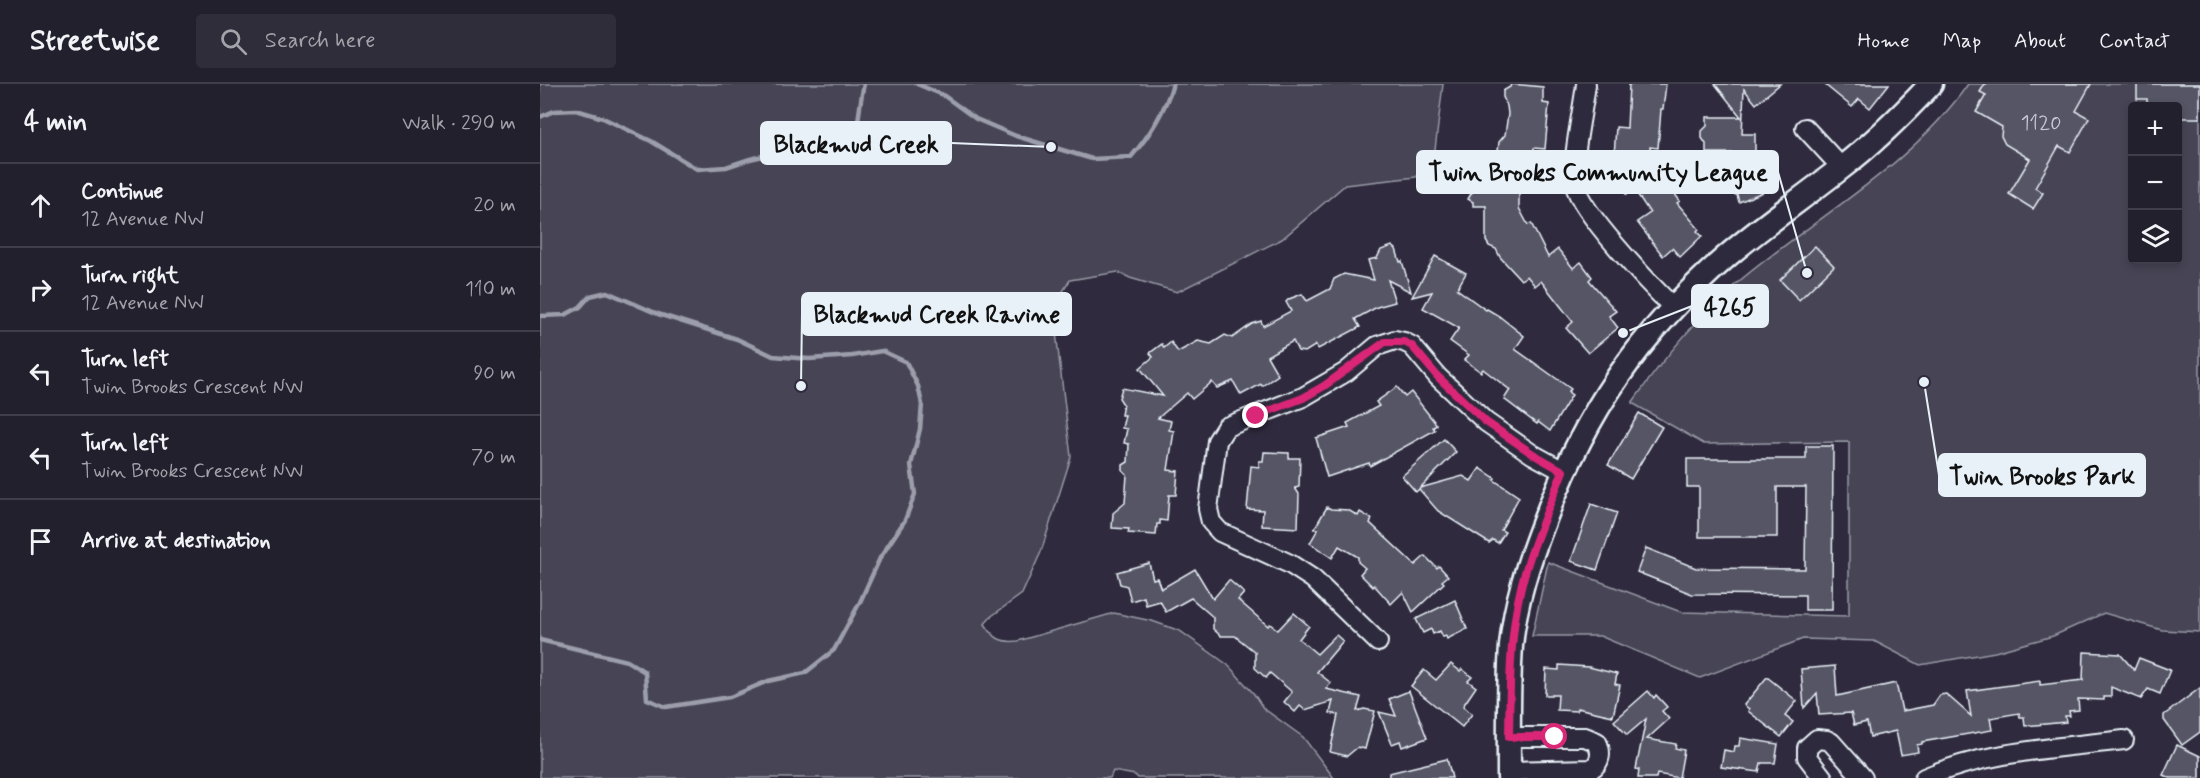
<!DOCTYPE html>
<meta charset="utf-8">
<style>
:root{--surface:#23202e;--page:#2f2d3a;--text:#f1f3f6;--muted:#a3a3aa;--line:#403e4a}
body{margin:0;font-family:Mynerve,sans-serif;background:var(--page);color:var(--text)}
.controls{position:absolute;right:18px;top:18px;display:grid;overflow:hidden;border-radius:6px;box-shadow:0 3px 9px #0003}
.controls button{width:54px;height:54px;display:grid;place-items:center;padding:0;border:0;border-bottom:2px solid var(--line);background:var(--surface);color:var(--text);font:30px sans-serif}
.stop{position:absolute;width:18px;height:18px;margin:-14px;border:4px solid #db2777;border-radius:50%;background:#fff}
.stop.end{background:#db2777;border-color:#fff;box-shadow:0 2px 6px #0008}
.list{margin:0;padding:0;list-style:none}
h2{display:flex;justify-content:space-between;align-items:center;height:78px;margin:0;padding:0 24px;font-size:26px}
h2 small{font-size:20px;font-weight:400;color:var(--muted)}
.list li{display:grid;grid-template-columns:39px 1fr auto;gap:18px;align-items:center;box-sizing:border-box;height:84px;padding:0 24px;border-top:2px solid var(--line)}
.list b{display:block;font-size:22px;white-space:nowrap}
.list p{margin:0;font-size:20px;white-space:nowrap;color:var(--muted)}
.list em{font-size:20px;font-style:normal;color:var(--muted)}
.icon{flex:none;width:33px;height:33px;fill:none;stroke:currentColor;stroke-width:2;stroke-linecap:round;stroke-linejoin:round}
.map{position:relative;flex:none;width:1660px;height:694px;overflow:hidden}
header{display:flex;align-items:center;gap:36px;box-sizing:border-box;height:84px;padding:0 30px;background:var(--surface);border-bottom:2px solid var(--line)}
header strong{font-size:28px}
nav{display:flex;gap:33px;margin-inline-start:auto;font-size:21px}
.search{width:420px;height:54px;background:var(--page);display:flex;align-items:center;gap:15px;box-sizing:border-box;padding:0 21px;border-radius:6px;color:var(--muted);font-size:22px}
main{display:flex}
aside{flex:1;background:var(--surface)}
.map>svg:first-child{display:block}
.green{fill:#464455;stroke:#979aa6;stroke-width:1.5;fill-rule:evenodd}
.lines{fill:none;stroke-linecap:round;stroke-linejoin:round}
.stream{stroke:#9c9fab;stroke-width:4.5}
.building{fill:#575565;stroke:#e8f1f8;stroke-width:1.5}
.minor-casing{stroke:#e8f1f8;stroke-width:22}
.tertiary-casing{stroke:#e8f1f8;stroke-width:27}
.minor{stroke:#2f2a3d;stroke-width:18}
.tertiary{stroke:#2f2a3d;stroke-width:22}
.route{stroke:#db2777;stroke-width:8}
.labels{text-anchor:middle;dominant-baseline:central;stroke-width:5;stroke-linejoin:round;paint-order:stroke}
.number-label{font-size:20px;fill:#c4cad3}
.leader{fill:none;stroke:#e8f1f8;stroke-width:2}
.callout-dot{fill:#e8f1f8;stroke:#2f2a3d;stroke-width:2}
.callout{fill:#e8f1f8;stroke:#e8f1f8;stroke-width:2}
.callout-label{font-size:24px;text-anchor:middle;font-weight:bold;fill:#111}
</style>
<header>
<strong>Streetwise</strong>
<div class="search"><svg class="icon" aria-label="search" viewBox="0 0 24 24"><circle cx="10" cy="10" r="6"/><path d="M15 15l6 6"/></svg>Search here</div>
<nav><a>Home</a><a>Map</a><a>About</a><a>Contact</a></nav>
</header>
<main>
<aside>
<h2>4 min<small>Walk · 290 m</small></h2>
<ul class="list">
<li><svg class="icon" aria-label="ahead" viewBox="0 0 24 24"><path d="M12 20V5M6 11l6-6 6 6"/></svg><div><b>Continue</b><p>12 Avenue NW</p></div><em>20 m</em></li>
<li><svg class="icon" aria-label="right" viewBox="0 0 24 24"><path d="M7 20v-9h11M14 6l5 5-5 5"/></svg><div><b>Turn right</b><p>12 Avenue NW</p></div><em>110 m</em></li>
<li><svg class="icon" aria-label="left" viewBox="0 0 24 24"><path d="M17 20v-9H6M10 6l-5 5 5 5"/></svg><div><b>Turn left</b><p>Twin Brooks Crescent NW</p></div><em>90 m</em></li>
<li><svg class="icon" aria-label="left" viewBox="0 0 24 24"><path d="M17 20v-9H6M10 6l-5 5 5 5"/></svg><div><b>Turn left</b><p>Twin Brooks Crescent NW</p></div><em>70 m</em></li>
<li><svg class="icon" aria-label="arrive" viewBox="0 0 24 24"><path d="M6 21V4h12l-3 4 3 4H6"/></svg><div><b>Arrive at destination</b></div></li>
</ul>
</aside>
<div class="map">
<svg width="1660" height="694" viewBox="0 0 1660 694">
<rect width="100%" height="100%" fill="#2f2a3d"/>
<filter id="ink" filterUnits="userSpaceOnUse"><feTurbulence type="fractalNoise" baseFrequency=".0167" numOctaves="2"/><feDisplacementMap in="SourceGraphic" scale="12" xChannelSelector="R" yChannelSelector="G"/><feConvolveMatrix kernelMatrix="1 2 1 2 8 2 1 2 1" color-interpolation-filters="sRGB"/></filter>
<g filter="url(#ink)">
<g class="green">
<path d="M0 0H903L894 74 876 93 805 101 742 155 637 208 590 194 578 188 530 196 520 212 514 232 531 373 501 468 482 510 449 534 445 540C454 554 460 559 478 557L574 529 612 537 640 547 688 581 714 610 723 624 763 653 794 694H598L595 691 573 687 570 694H0Z"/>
<path d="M1428 0H1660V548L1622 546 1564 529 1513 552 1455 568 1380 581 1334 557 1263 555 1160 594 1060 552H992L1008 478 1141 528 1309 532V358L1164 360 1092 319C1123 275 1156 234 1197 199 1273 134 1370 84 1428 0ZM1592 22H1638V176H1592Z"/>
</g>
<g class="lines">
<g class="stream">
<path d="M377 0 403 11 436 35 476 52 552 75 591 73C610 51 624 29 633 0"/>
<path d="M0 33 14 27 36 26 63 34 111 57 157 85 186 83 210 75 240 68H284L313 62C319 42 319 21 324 0"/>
<path d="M0 232 25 231 40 223 50 212 67 208 118 230 197 255 233 272 269 275 312 272 342 267 366 278 378 302 382 320 380 345 371 381 375 410 365 436 340 474 320 518 294 566 265 589 228 597 190 613 126 623 107 615 105 588 87 577 0 556"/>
</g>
</g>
<g class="building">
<path d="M971 0 1003 3V19L1009 20 1005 65 994 64 993 80 988 79 987 106H979V124L988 141 991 139 1008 173 1018 165 1033 184 1041 178 1052 193 1049 196 1076 227 1069 232 1078 244 1048 269 1026 244 1033 238 1001 197 995 202 987 192 981 196 960 173 956 165 949 162 946 157V122H933V118L928 115 941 93V87L970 88 958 67 959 58 965 51 968 30 967 22 963 13V7L970 3Z"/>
<path d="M1089 0H1126L1123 25H1121L1118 64 1110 63 1114 93 1126 110 1132 106 1140 117 1137 119 1159 145 1157 147 1162 152 1140 173 1132 164 1123 172 1097 138 1110 129 1096 108 1086 110 1084 99 1079 100V97H1073L1071 82 1073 81 1072 74 1074 73 1076 43 1087 44Z"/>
<path d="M1175 0H1240L1216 20 1204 5 1202 50H1215V69H1166V60L1162 54V47L1167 42V33H1201Z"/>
<path d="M1284 0H1349L1330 24 1319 15 1312 23Z"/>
<path d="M1445 0H1551L1536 27 1549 34 1530 68 1519 62 1495 104 1503 109 1493 125 1469 110 1490 75 1465 60 1461 52 1462 43 1436 28 1446 11 1440 8Z"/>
<path d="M1597 0H1660V34H1638V22H1607V15H1597Z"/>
<path d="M1224 72 1233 95 1220 100 1223 108 1199 118 1197 111 1189 109 1181 88Z"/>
<path d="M852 162 856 165 860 178 862 177 871 208 848 196 855 218 837 223 815 235 820 243 778 265 776 261 765 268 758 267 753 257 727 272 738 291 722 302 721 300 701 311 693 297 677 304 672 298 652 315 647 309 618 334 631 337 629 346 634 347 628 386 638 387 636 411H629L627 437 620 436V440H617L616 451 588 449 589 445 572 444 573 429 585 419 587 391 583 387V381L588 378 589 360 584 359 587 345 582 344 585 331H581L583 320 579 314 582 304 623 312 600 284 613 273 610 269 622 260 624 264 631 258 638 268 658 257 671 260 685 251 692 254 712 240 721 237 723 242 751 227 746 218 749 215 762 210 767 217 790 205 794 195 804 190 834 196 828 176 837 174 841 166Z"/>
<path d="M1275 162 1294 182 1259 216 1240 196Z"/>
<path d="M895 172 926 189 917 205 946 226 947 225 959 232 984 252 975 265 1031 305 1028 308 1032 311 1010 347 998 338 997 340 964 315 970 306 943 285 941 288 924 276 929 271 910 257 919 244 883 224 892 208 872 213Z"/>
<path d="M857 303 865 313 871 308 897 341 893 343 895 346 830 382 829 379 787 393 776 354 809 343 807 339 839 322 836 318Z"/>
<path d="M1099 329 1122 343 1091 395 1068 381Z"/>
<path d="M904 355 916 368 880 404 923 392 931 397 940 384 955 394 954 396 979 413 961 446 965 448 958 459 953 456 949 459 898 427 879 405 876 408 862 392Z"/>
<path d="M1266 362H1293L1292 526H1265V511L1152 510 1097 488 1106 464 1156 484 1265 485 1266 403H1237V453H1159V403H1147V375H1266Z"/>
<path d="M724 368 749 369V374H760L759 403 755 404 759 410 758 444 722 442 723 426 707 425 711 382 719 383V377H723Z"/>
<path d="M1051 420 1077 429 1057 486 1031 477Z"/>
<path d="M787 423 791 425 808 426 818 432 820 428 832 435 830 439 875 481 885 472 897 484 899 482 908 492 902 497 904 499 873 528 863 508 851 520 834 501 833 503 820 490 825 484 818 478V473L799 462 792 474 770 459 778 445H774Z"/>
<path d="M609 479 613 495 617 494 621 505 655 485 673 515 689 496 704 509 698 516 728 542 730 540 738 546 754 529 769 542 759 555 777 570 796 551 803 557 777 588 791 599 786 605 821 613 817 627 824 625 835 627 825 665 818 663 807 672 790 668 798 631 790 629 793 617 765 626 760 622 755 628 744 618 752 608 730 589 726 594 715 584V568L695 552H681L673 545V533L651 514 626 528 620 517 606 521 604 513 591 517 587 502 580 500 577 488Z"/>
<path d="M915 516 927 545 907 555 906 552 903 553 900 547 893 550 891 545 883 549 876 535Z"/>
<path d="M1544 568 1580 570 1594 586 1599 574 1630 586 1620 610 1608 605 1601 615 1571 603V613H1564V616L1538 615 1539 626 1529 627 1530 632H1525L1526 638 1485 642 1484 633H1480L1479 629 1450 634 1452 646 1382 658V660L1377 661 1378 668 1361 671 1356 647 1330 653 1327 638 1314 641 1311 629 1279 631 1277 609 1264 624 1261 585 1295 582 1297 612 1356 599 1362 627 1393 621 1400 611 1406 610 1431 632 1427 607 1500 597V601L1543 596Z"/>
<path d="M911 580 920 587 922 585 932 593 928 597 936 603 923 622 932 630 922 643 871 602 884 586 896 596Z"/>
<path d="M1019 581 1049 583 1077 590 1075 600 1080 601 1073 632 1037 624V627L1017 626 1018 611H1005L1006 585 1019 586Z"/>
<path d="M1227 593 1257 617 1245 632 1253 638 1241 653 1208 627 1209 625 1204 621Z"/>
<path d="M1660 604V648L1642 661 1624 636V631Z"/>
<path d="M869 607 887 654 862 663 860 657 852 660 839 628 856 632 849 615Z"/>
<path d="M1108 607 1114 614 1116 611 1127 623 1122 627 1129 635 1107 655 1136 660 1135 664 1144 666 1139 694 1117 690 1116 694H1098L1099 686 1096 685 1106 635 1087 651 1074 637Z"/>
<path d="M1200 654 1238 660 1235 679H1221L1219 688 1181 683 1184 666 1194 668 1195 662H1199Z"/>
<path d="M1637 661 1660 672V694H1630L1623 691Z"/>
<path d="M907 675 912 694H849V689Z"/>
</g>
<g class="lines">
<g class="minor-casing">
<g id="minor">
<path d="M1046 0C1043 26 1031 77 1035 101 1040 127 1111 202 1133 223"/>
<path d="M1265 44 1302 84"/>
<path d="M838 558 773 495 750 480 680 448 671 438 668 425 677 357 686 343 763 313 806 288 837 262 855 256 864 258 872 262 898 293 946 338 992 370 1023 387"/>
<path d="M969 687 1051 685C1061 679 1062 668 1057 658L1045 653H969"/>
<path d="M1283 694 1267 673V664L1277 655 1287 656 1291 658 1323 694"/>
<path d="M1384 694C1446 667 1517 664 1584 656"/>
</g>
</g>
<g class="tertiary-casing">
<path id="tertiary" d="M969 694C969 650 968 606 971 562 975 518 989 476 1005 435 1046 328 1099 249 1186 173 1223 141 1263 114 1301 84 1334 59 1363 30 1391 0"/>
</g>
<use href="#minor" class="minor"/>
<use href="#tertiary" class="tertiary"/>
</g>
</g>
<g class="lines" filter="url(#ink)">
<path class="route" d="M716 332 763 314 784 302 845 258H864L872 262 898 293 946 338 993 370 1023 387C1011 418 997 450 987 482 969 537 970 596 969 653H1015"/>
</g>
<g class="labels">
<g class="number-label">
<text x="1501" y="39">1120</text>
</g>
</g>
<path class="leader" d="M511 63L411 59M1267 189L1238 88M1083 249L1152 222M261 302L262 230M1384 298L1399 391"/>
<g class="callout-dot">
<circle cx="511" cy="63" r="6"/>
<circle cx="1267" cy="189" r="6"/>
<circle cx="1083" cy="249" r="6"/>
<circle cx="261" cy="302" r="6"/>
<circle cx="1384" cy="298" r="6"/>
</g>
<g class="callout">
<rect x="221" y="38" width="190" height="42" rx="6"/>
<rect x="877" y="67" width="361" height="42" rx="6"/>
<rect x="1152" y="201" width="76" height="42" rx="6"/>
<rect x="262" y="209" width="269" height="42" rx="6"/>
<rect x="1399" y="370" width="206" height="42" rx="6"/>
</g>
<g class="callout-label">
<text x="316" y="68">Blackmud Creek</text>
<text x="1058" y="96">Twin Brooks Community League</text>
<text x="1190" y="231">4265</text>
<text x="397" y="238">Blackmud Creek Ravine</text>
<text x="1502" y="400">Twin Brooks Park</text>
</g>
</svg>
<div class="controls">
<button>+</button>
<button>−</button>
<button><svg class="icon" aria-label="layers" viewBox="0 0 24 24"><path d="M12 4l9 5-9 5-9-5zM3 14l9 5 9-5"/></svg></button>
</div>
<div class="stop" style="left:1015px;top:653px"></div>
<div class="stop end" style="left:716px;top:332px"></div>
</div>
</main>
